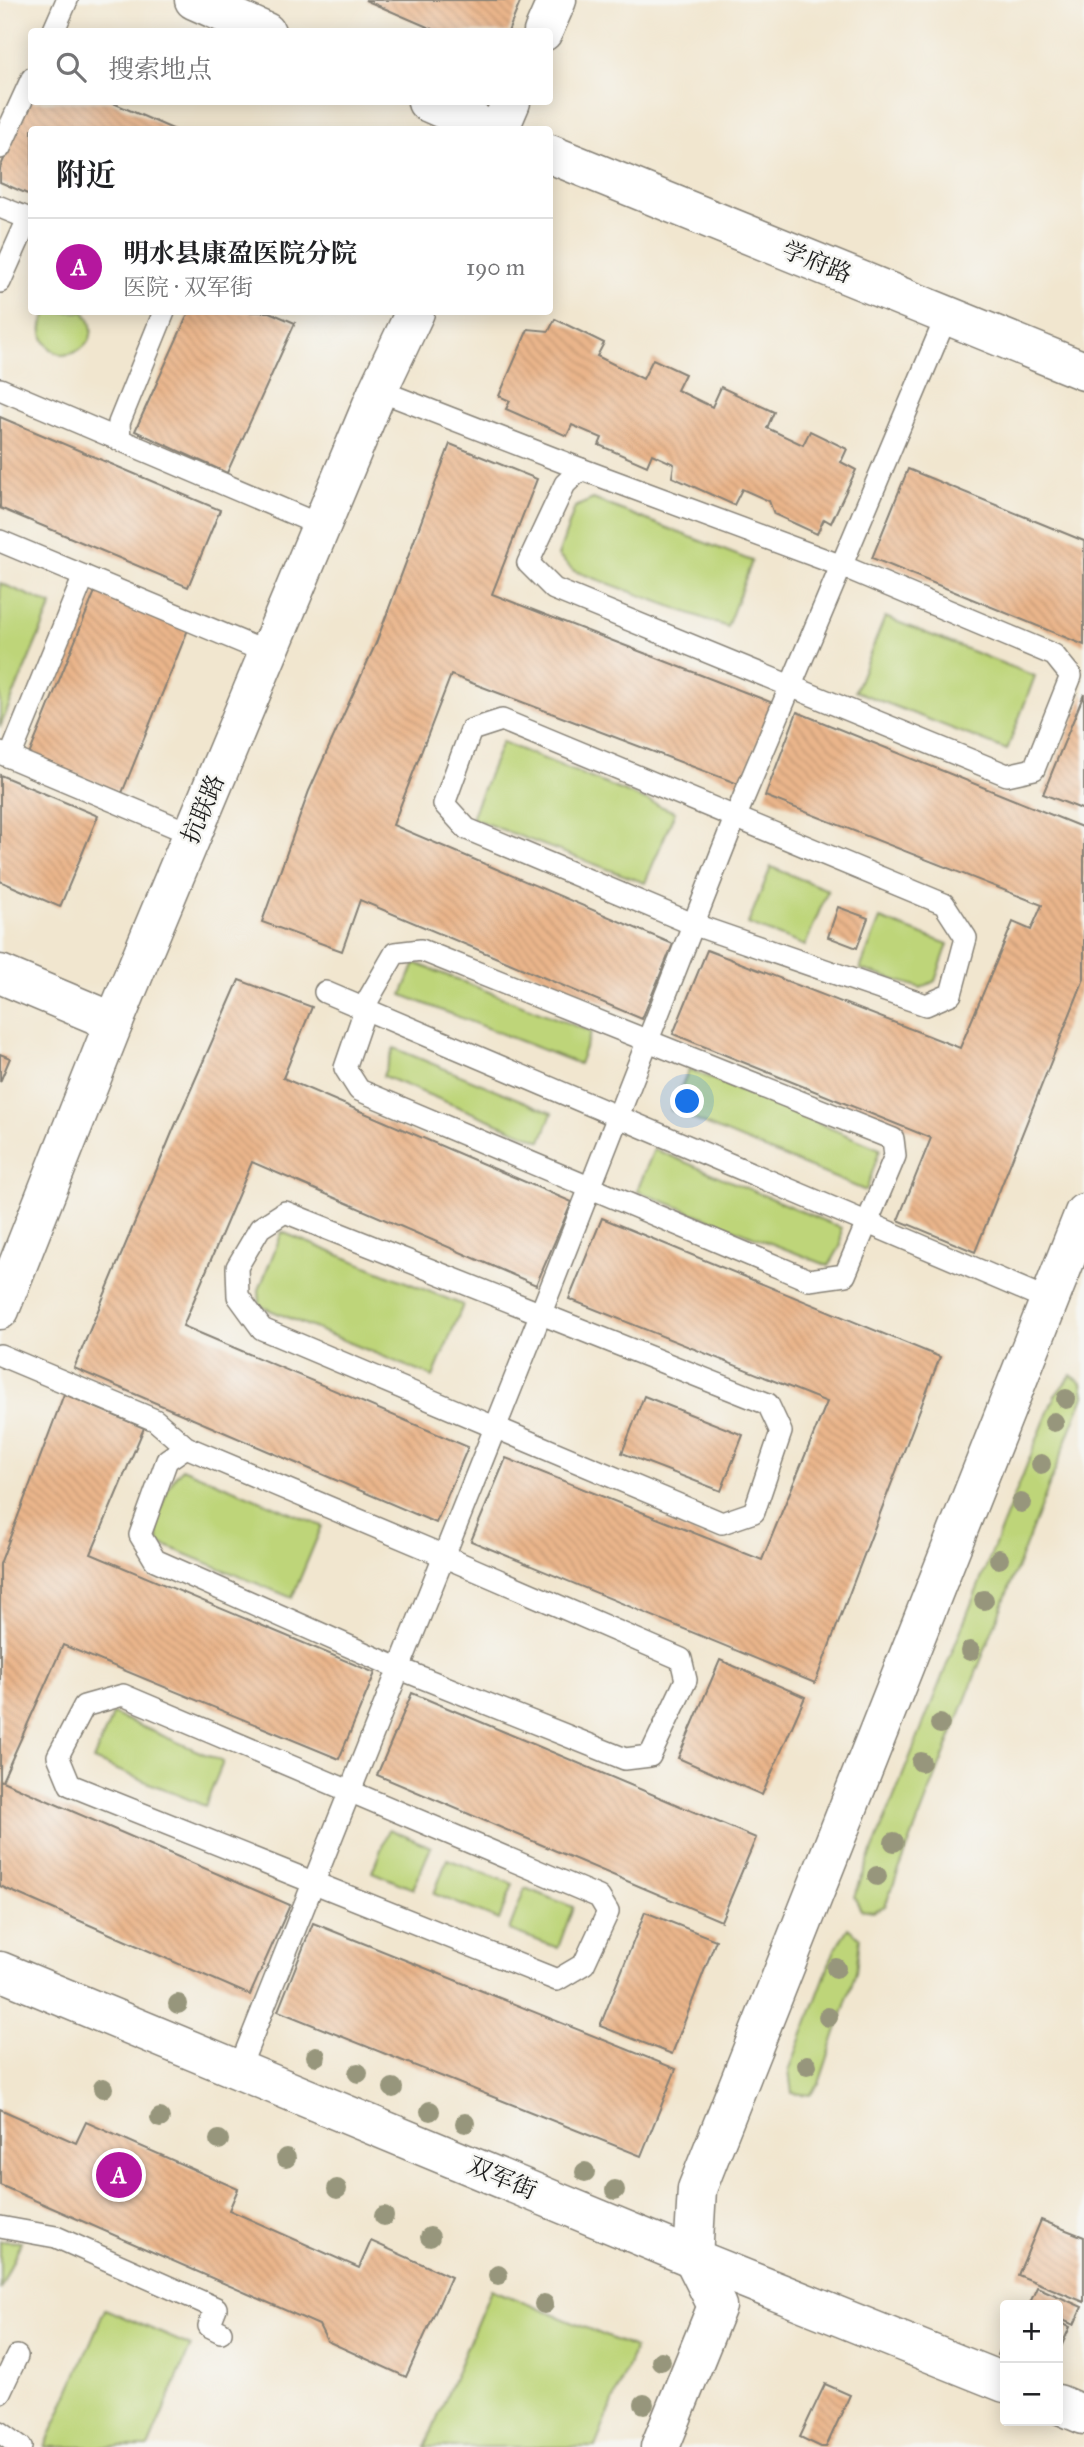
<!DOCTYPE html>
<html lang="zh">
<meta charset="utf-8">
<style>
:root{--surface:#fff;--page:#f2f2f2;--text:#202124;--muted:#757577;--line:#e0e0e0;--accent:#b5179e}
body{margin:0;font-family:"IM FELL Great Primer","Noto Serif SC",serif;background:var(--page);color:var(--text)}
.controls{position:absolute;right:21px;bottom:21px;display:grid;overflow:hidden;border-radius:7px;box-shadow:0 4px 18px #0003}
.controls button{width:63px;height:63px;display:grid;place-items:center;padding:0;border:0;border-bottom:2px solid var(--line);background:var(--surface);color:var(--text);font:35px sans-serif}
.you{position:absolute;left:688px;top:1102px;width:24px;height:24px;margin:-18px;border:5px solid #fff;border-radius:50%;background:#1a73e8;box-shadow:0 0 0 10px #1a73e833}
.badge{display:grid;place-items:center;width:46px;height:46px;border-radius:50%;background:var(--accent);color:#fff;font-size:23px;font-weight:700}
.pin{position:absolute;translate:-50% -50%;border:4px solid #fff;box-shadow:0 2px 7px #0006}
.list{margin:0;padding:0;list-style:none}
h2{display:flex;justify-content:space-between;align-items:center;height:91px;margin:0;padding:0 28px;font-size:30px}
h2 small{font-size:23px;font-weight:400;color:var(--muted)}
.list li{display:grid;grid-template-columns:46px 1fr auto;gap:21px;align-items:center;box-sizing:border-box;height:98px;padding:0 28px;border-top:2px solid var(--line)}
.list b{display:block;font-size:26px;white-space:nowrap}
.list p{margin:0;font-size:23px;white-space:nowrap;color:var(--muted)}
.list em{font-size:23px;font-style:normal;color:var(--muted)}
.icon{flex:none;width:38px;height:38px;fill:none;stroke:currentColor;stroke-width:2;stroke-linecap:round;stroke-linejoin:round}
.map{position:relative;flex:none;width:1084px;height:2447px;overflow:hidden}
.search{position:absolute;background:var(--surface);box-shadow:0 4px 18px #0003;left:28px;top:28px;width:525px;height:77px;display:flex;align-items:center;gap:18px;box-sizing:border-box;padding:0 24px;border-radius:7px;color:var(--muted);font-size:26px}
.panel{position:absolute;background:var(--surface);box-shadow:0 4px 18px #0003;left:28px;top:126px;width:525px;height:189px;border-radius:7px}
.map>svg:first-child{display:block}
.green{fill:#bed579;stroke:#6d784a;stroke-width:2}
.building{fill:url(#building-back-hatch)}
.lines{fill:none;stroke-linecap:round;stroke-linejoin:round}
.service-casing{stroke:#868176;stroke-width:24}
.minor-casing{stroke:#868176;stroke-width:41}
.tertiary-casing{stroke:#868176;stroke-width:41}
.service{stroke:#fff;stroke-width:21}
.minor{stroke:#fff;stroke-width:38}
.tertiary{stroke:#fff;stroke-width:38}
.tree{fill:#97967c}
.labels{text-anchor:middle;dominant-baseline:central;stroke-width:5;stroke-linejoin:round;paint-order:stroke}
.street-label{font-size:24px;fill:#1c1c1c;stroke:#f6f6f2}
</style>
<div class="map">
<svg width="1084" height="2447" viewBox="0 0 1084 2447">
<defs>
<pattern id="building-back-hatch" width="6" height="6" patternUnits="userSpaceOnUse" patternTransform="scale(1.75)"><rect width="6" height="6" fill="#eab58b"/><path d="M-1 5l2 2M0 0l6 6M5-1l2 2" fill="none" stroke="#c89b77"/></pattern>
</defs>
<rect width="100%" height="100%" fill="#f6f6f2"/>
<filter id="ink" filterUnits="userSpaceOnUse"><feTurbulence type="fractalNoise" baseFrequency=".0143" numOctaves="2"/><feDisplacementMap in="SourceGraphic" scale="14" xChannelSelector="R" yChannelSelector="G"/><feConvolveMatrix kernelMatrix="1 2 1 2 8 2 1 2 1" color-interpolation-filters="sRGB"/></filter>
<filter id="wash" filterUnits="userSpaceOnUse"><feTurbulence type="fractalNoise" baseFrequency=".00686" numOctaves="4" result="noise"/><feDisplacementMap in="SourceGraphic" scale="28" xChannelSelector="R" yChannelSelector="G"/><feGaussianBlur stdDeviation="1.57" result="paint"/><feColorMatrix in="noise" values="0 0 0 0 0 0 0 0 0 0 0 0 0 0 0 0 0 1.4 0 .05"/><feComposite in="paint" operator="in"/></filter>
<g filter="url(#wash)">
<rect width="100%" height="100%" fill="#f1e6cf"/>
<g class="green">
<path d="M49 312H84C101 332 87 354 62 355 42 348 35 328 49 312Z"/>
<path d="M593 499 752 561 727 627 574 571 558 556 575 507Z"/>
<path d="M0 583 52 605 0 727Z"/>
<path d="M885 617 1035 676 1007 750 855 691Z"/>
<path d="M502 742 675 812 645 883 471 818Z"/>
<path d="M771 867 828 890 805 946 748 924Z"/>
<path d="M880 919 948 944 935 981 921 988 860 969Z"/>
<path d="M415 963 591 1032 579 1064 402 995Z"/>
<path d="M394 1048 552 1113 541 1141 383 1076Z"/>
<path d="M689 1069 880 1149 866 1191 671 1110Z"/>
<path d="M654 1149 841 1228V1245L829 1266 637 1191Z"/>
<path d="M282 1232 463 1305 433 1377 260 1306 259 1290Z"/>
<path d="M1071 1375 1082 1383 1084 1396 885 1906 873 1912 861 1910 854 1897 1054 1397Z"/>
<path d="M182 1468 322 1526 292 1598 159 1543C153 1520 166 1486 182 1468Z"/>
<path d="M113 1714 223 1762 205 1806 93 1760Z"/>
<path d="M389 1829 431 1847 413 1889 372 1872Z"/>
<path d="M447 1859 513 1884 499 1920 434 1894Z"/>
<path d="M525 1888 573 1907 558 1948 509 1930Z"/>
<path d="M848 1928 860 1938 856 1972 819 2084 810 2095 792 2093 789 2071 835 1949Z"/>
<path d="M0 2241 21 2242 0 2290Z"/>
<path d="M491 2289 635 2348 595 2447H425Z"/>
<path d="M105 2309 191 2346 148 2447H45Z"/>
</g>
<g id="blocks">
<g class="building">
<path d="M365 0H521L508 32H439Z"/>
<path d="M32 96V102H111L175 130H32V196L0 182V168Z"/>
<path d="M189 312H269L295 323 227 473 135 431Z"/>
<path d="M555 319 604 343 597 356 643 379 653 359 685 374 677 390 712 407 721 387 774 412 767 428 803 445 810 431 847 449 841 462 856 470 831 523 824 519 817 534 774 514 769 501 742 489 734 505 672 477 674 464 652 454 647 466 599 445 602 438 572 425 567 436 506 409 510 401 499 396 528 329 549 331Z"/>
<path d="M0 417 220 510 188 587 0 508Z"/>
<path d="M450 444 537 479 492 594 773 703 741 785 451 675 393 825 673 944 642 1019 360 900 342 951 262 922 309 791 376 643Z"/>
<path d="M908 469 1084 541V645L872 558Z"/>
<path d="M96 589 189 627 122 793 29 755Z"/>
<path d="M1084 694V810L1043 794Z"/>
<path d="M797 712 1084 828V979L975 1252 898 1220 931 1138 673 1034 707 950 960 1048 1013 922 1031 930 1042 905 765 796Z"/>
<path d="M0 775 98 816 60 907 0 881Z"/>
<path d="M838 907 868 918 857 948 828 937Z"/>
<path d="M239 980 312 1007 283 1078 572 1202 536 1285 252 1162 183 1326 468 1447 436 1523 74 1368 174 1128Z"/>
<path d="M0 1054 10 1058 0 1082Z"/>
<path d="M602 1218 940 1357 815 1683 471 1541 506 1458 762 1560 827 1402 569 1299Z"/>
<path d="M64 1394 144 1428 91 1554 375 1673 339 1759 63 1645 2 1781 290 1905 250 1995 0 1886V1564Z"/>
<path d="M644 1396 743 1435 721 1491 622 1453Z"/>
<path d="M720 1660 805 1697 762 1795 678 1758Z"/>
<path d="M412 1693 756 1838 721 1921 377 1775Z"/>
<path d="M645 1912 716 1940 672 2054 600 2026Z"/>
<path d="M313 1923 676 2069 641 2156 278 2011Z"/>
<path d="M0 2109 76 2143 86 2122 238 2189 229 2210 359 2268 371 2241 451 2277 406 2377 327 2341 319 2325 0 2185Z"/>
<path d="M1041 2220 1084 2237V2302L1018 2275Z"/>
<path d="M1037 2287 1082 2307 1074 2325 1058 2318V2305H1029Z"/>
<path d="M1058 2322 1070 2327 1061 2347 1058 2345Z"/>
<path d="M1005 2335V2358L997 2355Z"/>
<path d="M825 2384 850 2395 826 2447H821L800 2437Z"/>
</g>
</g>
</g>
<g filter="url(#ink)">
<use href="#blocks" fill-opacity="0" stroke="#868176" stroke-width="2"/>
<g class="lines">
<g class="service-casing">
<g id="service">
<path d="M53 32 67 0"/>
<path d="M0 148 32 78"/>
<path d="M0 207 32 220"/>
<path d="M0 282 28 219"/>
<path d="M164 312 119 423 120 440 322 526"/>
<path d="M0 389 120 440"/>
<path d="M378 390 581 469"/>
<path d="M581 469 842 566 1054 655 1071 676 1034 769 1007 775 554 589 528 563 565 484Z"/>
<path d="M0 541 268 653"/>
<path d="M502 720 944 904 966 938 951 994 926 1005 695 925 467 829 444 804 471 730Z"/>
<path d="M0 753 192 834"/>
<path d="M10 757 84 576"/>
<path d="M421 950 893 1139 895 1156 845 1275 809 1280 359 1090 345 1068 369 998 395 953Z"/>
<path d="M325 992 1049 1300"/>
<path d="M285 1212 768 1404 781 1432 754 1512 722 1523 262 1329 238 1296 237 1267 260 1228Z"/>
<path d="M0 1355 155 1420 186 1447"/>
<path d="M443 1556 681 1659 686 1680 650 1756 625 1759 398 1668 155 1560 140 1535 167 1460 186 1447 454 1560"/>
<path d="M123 1695 599 1897 608 1912 584 1964 557 1980 70 1785 58 1756 84 1706Z"/>
<path d="M239 2069 535 1328 735 818 947 315"/>
<path d="M0 2227 56 2237 216 2308 209 2326 221 2332"/>
<path d="M0 2392 17 2356"/>
<path d="M0 2432 21 2447"/>
</g>
</g>
<g class="minor-casing">
<g id="minor">
<path d="M543 32 557 0"/>
<path d="M499 130 511 102"/>
<path d="M0 974 114 1022"/>
<path d="M693 2258 1005 2383"/>
<path d="M1058 2404 1084 2415"/>
<path d="M660 2447 717 2306 693 2258 697 2189 1084 1213"/>
</g>
</g>
<g class="tertiary-casing">
<g id="tertiary">
<path d="M194 0 266 32"/>
<path d="M427 102 491 130"/>
<path d="M550 154 1084 371"/>
<path d="M0 1310 114 1022 378 390 415 312"/>
<path d="M0 1971 693 2258"/>
</g>
</g>
<use href="#service" class="service"/>
<use href="#minor" class="minor"/>
<use href="#tertiary" class="tertiary"/>
</g>
<g class="tree">
<circle cx="1066" cy="1399" r="10"/>
<circle cx="1054" cy="1422" r="10"/>
<circle cx="1041" cy="1464" r="10"/>
<circle cx="1021" cy="1503" r="10"/>
<circle cx="999" cy="1559" r="10"/>
<circle cx="984" cy="1600" r="10"/>
<circle cx="970" cy="1651" r="10"/>
<circle cx="940" cy="1724" r="10"/>
<circle cx="921" cy="1762" r="10"/>
<circle cx="894" cy="1842" r="10"/>
<circle cx="877" cy="1876" r="10"/>
<circle cx="836" cy="1968" r="10"/>
<circle cx="178" cy="2004" r="10"/>
<circle cx="828" cy="2017" r="10"/>
<circle cx="316" cy="2056" r="10"/>
<circle cx="807" cy="2065" r="10"/>
<circle cx="358" cy="2073" r="10"/>
<circle cx="103" cy="2088" r="10"/>
<circle cx="393" cy="2088" r="10"/>
<circle cx="430" cy="2111" r="10"/>
<circle cx="160" cy="2118" r="10"/>
<circle cx="465" cy="2123" r="10"/>
<circle cx="219" cy="2140" r="10"/>
<circle cx="286" cy="2158" r="10"/>
<circle cx="585" cy="2172" r="10"/>
<circle cx="337" cy="2189" r="10"/>
<circle cx="615" cy="2190" r="10"/>
<circle cx="384" cy="2216" r="10"/>
<circle cx="430" cy="2237" r="10"/>
<circle cx="498" cy="2275" r="10"/>
<circle cx="544" cy="2304" r="10"/>
<circle cx="661" cy="2361" r="10"/>
<circle cx="644" cy="2404" r="10"/>
</g>
</g>
<g class="labels">
<g class="street-label">
<text transform="translate(817 262) rotate(22)">学府路</text>
<text transform="translate(203 809) rotate(-67)">抗联路</text>
<text transform="translate(502 2178) rotate(23)">双军街</text>
</g>
</g>
</svg>
<div class="controls">
<button>+</button>
<button>−</button>
</div>
<div class="you"></div>
<div class="pin badge" style="left:119px;top:2175px">A</div>
<div class="search"><svg class="icon" aria-label="search" viewBox="0 0 24 24"><circle cx="10" cy="10" r="6"/><path d="M15 15l6 6"/></svg>搜索地点</div>
<section class="panel">
<h2>附近<small></small></h2>
<ul class="list">
<li><span class="badge">A</span><div><b>明水县康盈医院分院</b><p>医院 · 双军街</p></div><em>190 m</em></li>
</ul>
</section>
</div>
